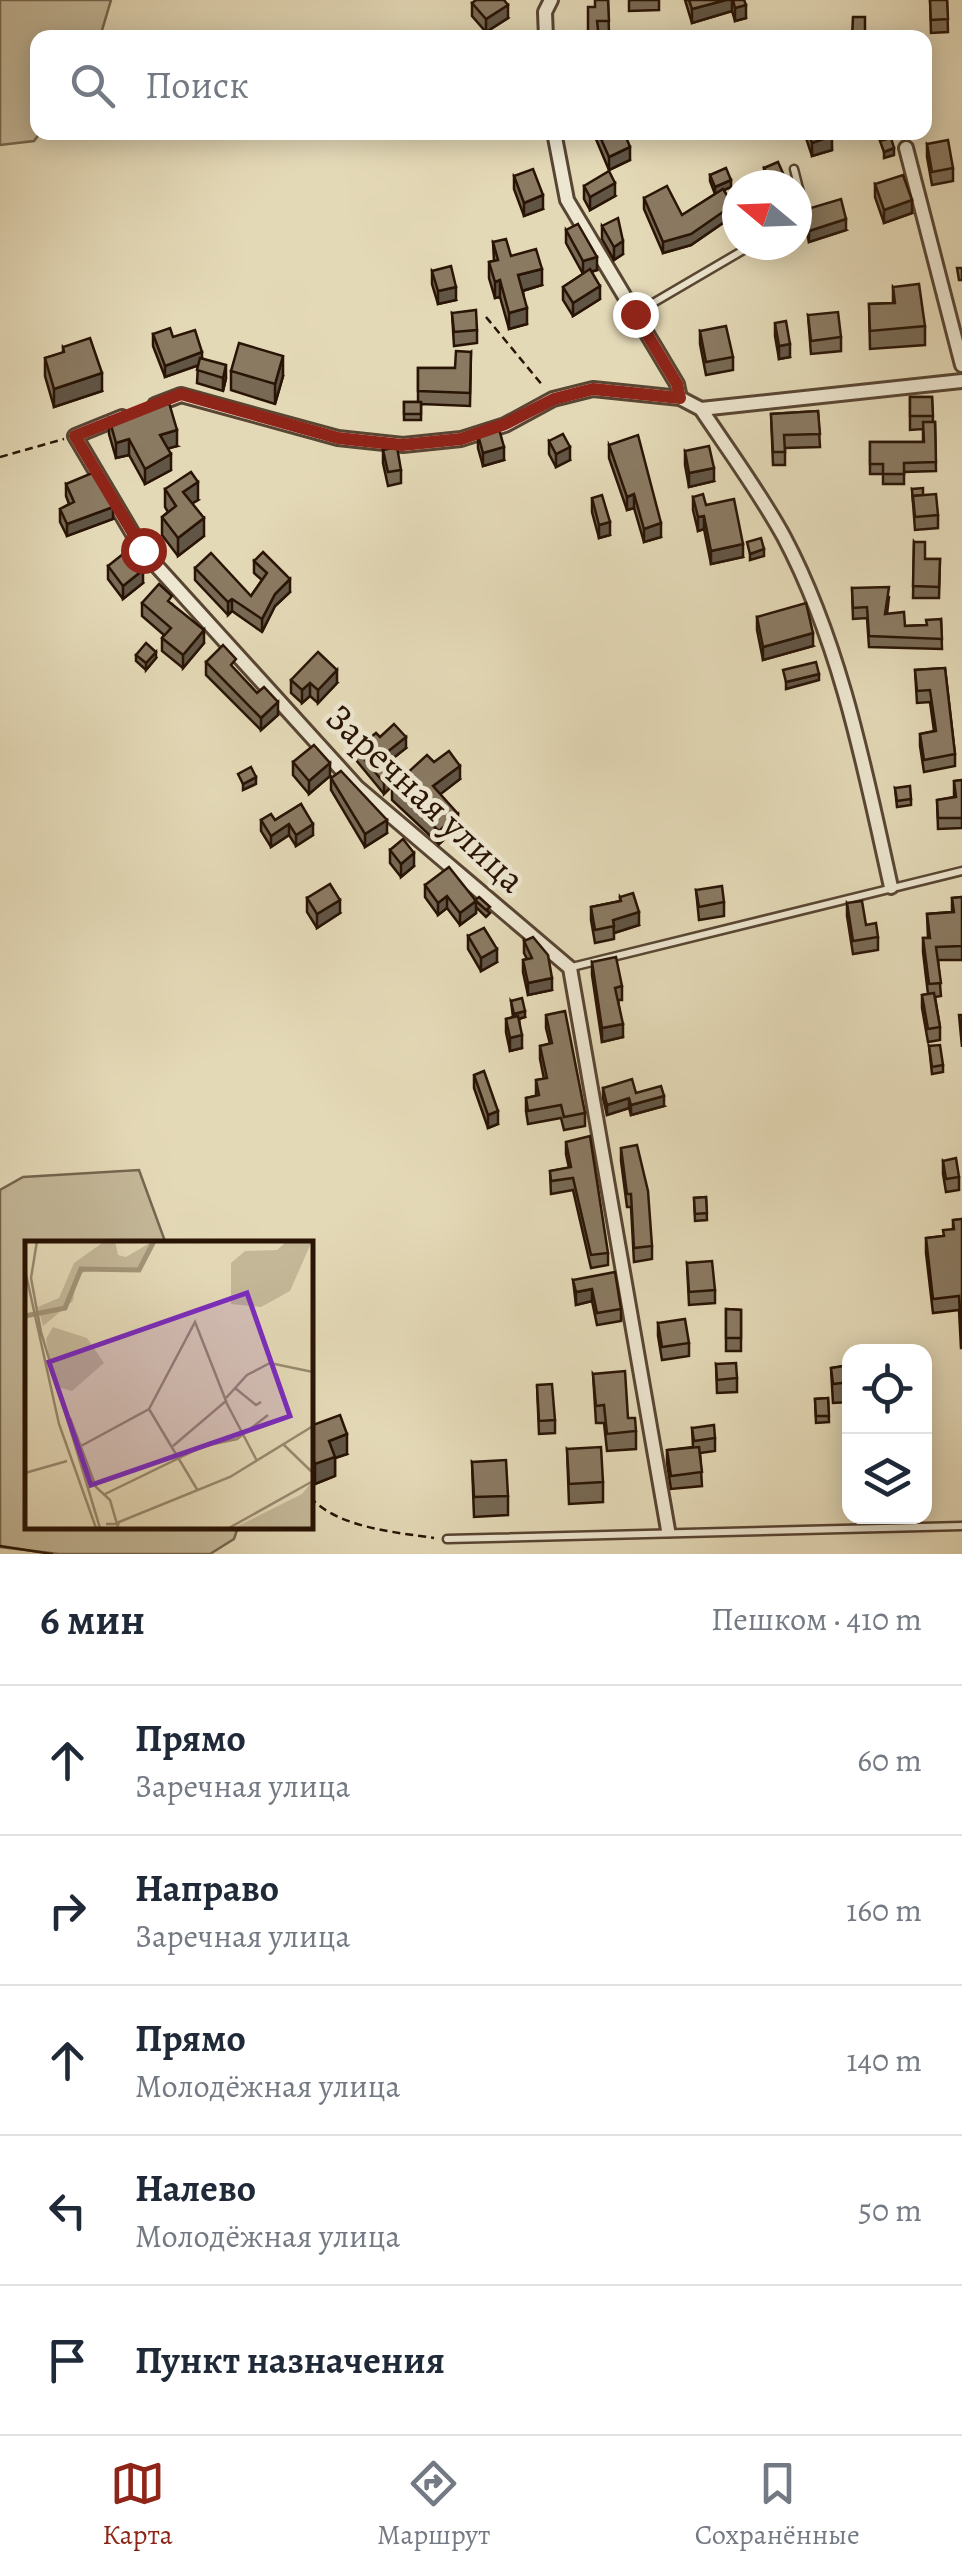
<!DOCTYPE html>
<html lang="ru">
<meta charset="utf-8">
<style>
:root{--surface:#fff;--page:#f6f6f7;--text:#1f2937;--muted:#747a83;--line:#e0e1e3;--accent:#8f2418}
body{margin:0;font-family:Alegreya,serif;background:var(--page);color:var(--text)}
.controls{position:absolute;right:30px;bottom:30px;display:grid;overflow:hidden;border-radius:20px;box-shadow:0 5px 25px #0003}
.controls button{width:90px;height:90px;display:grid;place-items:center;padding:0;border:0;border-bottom:2px solid var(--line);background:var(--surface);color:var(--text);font:50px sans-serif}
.compass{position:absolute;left:722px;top:170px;width:90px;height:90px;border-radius:50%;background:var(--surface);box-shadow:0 5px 25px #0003;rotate:289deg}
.stop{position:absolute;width:30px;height:30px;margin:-22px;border:8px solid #8f2418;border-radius:50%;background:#fff}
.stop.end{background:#8f2418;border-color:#fff;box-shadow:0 2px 10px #0008}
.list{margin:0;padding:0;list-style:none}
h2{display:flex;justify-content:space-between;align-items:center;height:130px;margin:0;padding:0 40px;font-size:42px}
h2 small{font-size:32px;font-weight:400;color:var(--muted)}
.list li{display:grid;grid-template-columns:65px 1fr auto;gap:30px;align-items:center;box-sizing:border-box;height:150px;padding:0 40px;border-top:2px solid var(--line)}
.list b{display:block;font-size:38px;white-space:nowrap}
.list p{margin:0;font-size:32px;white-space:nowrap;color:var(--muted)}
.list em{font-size:32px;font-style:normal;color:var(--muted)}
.icon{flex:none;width:55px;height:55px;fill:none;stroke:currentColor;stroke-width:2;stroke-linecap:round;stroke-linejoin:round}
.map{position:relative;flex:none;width:962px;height:1554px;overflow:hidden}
.search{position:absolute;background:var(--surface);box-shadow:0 5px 25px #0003;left:30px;right:30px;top:30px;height:110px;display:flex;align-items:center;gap:25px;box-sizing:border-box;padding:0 35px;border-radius:20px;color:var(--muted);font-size:38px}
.sheet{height:880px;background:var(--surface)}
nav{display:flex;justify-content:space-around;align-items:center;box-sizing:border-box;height:140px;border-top:2px solid var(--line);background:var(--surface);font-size:28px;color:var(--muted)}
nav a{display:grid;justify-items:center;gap:5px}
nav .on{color:var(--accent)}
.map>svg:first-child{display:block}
.green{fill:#c4b899;stroke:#76664f;stroke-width:2.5}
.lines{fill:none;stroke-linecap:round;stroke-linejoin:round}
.lane-casing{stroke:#584532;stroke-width:11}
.street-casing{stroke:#584532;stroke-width:18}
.path{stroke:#291405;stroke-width:2.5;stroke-dasharray:8 5;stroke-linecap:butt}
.lane{stroke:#ede6d0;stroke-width:6}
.street{stroke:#ede6d0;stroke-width:12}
.tram{stroke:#291405;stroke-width:2.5}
.wall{fill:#776954;stroke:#291405;stroke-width:2.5}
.shaded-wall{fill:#615545;stroke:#291405;stroke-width:2.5}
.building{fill:#8a7a62;stroke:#291405;stroke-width:2.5}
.route{stroke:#8f2418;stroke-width:12}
.labels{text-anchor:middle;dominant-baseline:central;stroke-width:9;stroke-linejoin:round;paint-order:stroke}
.street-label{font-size:38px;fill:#291405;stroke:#ede6d0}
.inset-river{fill:none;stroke:#a4967a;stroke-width:5}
.inset-road{fill:none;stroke:#998a70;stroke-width:2.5}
.view{fill:#7b2cbf;fill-opacity:0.15;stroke:#7b2cbf;stroke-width:5}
.inset-edge{fill:none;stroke:#291405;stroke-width:5}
</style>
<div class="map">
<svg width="962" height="1554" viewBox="0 0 962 1554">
<rect width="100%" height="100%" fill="#e4d9b7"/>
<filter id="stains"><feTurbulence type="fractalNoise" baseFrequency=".002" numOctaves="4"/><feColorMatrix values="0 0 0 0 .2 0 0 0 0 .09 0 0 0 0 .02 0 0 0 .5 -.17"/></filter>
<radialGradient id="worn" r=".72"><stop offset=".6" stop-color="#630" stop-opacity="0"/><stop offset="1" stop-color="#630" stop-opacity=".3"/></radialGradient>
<g class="green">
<path d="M0 0H111L100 37 38 38 40 133 34 141 0 145Z"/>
<path d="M139 1170 166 1244H28V1526L238 1527 234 1539 210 1554H59L0 1547V1190L23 1177Z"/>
</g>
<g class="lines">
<g class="lane-casing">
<g id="lane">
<path d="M794 169 805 212 797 217"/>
<path d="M636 313 752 245"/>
<path d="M572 967 962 871"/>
<path d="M447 1539 962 1526"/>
</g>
</g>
<g class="street-casing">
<g id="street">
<path d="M546 38 545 12 551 0"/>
<path d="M554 132 567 200 677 384 680 398"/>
<path d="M906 148 962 365"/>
<path d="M155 405 181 395 338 438 403 445 461 439 505 425 553 399 593 389 680 398 701 409C729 451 760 493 784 537 841 645 865 770 891 887"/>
<path d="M701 409 962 381"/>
<path d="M122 417 75 436 143 551 357 787 570 968 668 1530"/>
</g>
</g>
<g class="path">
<path d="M486 317 543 386"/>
<path d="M0 457 64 439"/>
<path d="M310 1497C338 1528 395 1532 434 1538"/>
</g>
<use href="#lane" class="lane"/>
<use href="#street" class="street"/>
<path class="tram" d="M0 1546 52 1554"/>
</g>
<g class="wall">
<path d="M608 0 609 33H598L588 35 595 7Z"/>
<path d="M629 0H659V10L629 11Z"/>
<path d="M685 0H744L746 18 735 21 732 11 692 23Z"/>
<path d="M930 0H947L948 32 931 33Z"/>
<path d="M472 3 508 18 486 32 472 16Z"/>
<path d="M593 132H624L630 160 609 170Z"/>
<path d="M804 132H831L832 150 812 156Z"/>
<path d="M927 144 953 168V181L932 185 927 157Z"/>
<path d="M764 168 786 185H766L764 181Z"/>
<path d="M710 175 731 187 724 190 733 216 691 245 663 253 644 209V198L682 215 715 194 710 181Z"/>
<path d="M514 176 543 209 524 216 514 189Z"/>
<path d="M875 184 912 213 884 223 875 197Z"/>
<path d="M584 186 615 196 590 210 584 199Z"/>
<path d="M804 210 846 230 809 242 804 221Z"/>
<path d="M602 226 623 254 614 260 602 239Z"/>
<path d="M566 230 597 270 591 272 600 299 573 316 563 300V287L583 274 566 243Z"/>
<path d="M493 242 511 256 542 285 523 291 527 324 509 329 500 297 495 298 489 278V262L494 261Z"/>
<path d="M432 271 456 300 438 304 432 284Z"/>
<path d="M893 287 925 326V345L870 349 869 304 893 303Z"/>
<path d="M452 313 477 330V343L454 346Z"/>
<path d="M808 315 841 337V351L811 354Z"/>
<path d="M775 323 790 357 779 359 775 336Z"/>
<path d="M700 331 733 357V370L706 375 700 344Z"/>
<path d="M153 334 173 337 202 358 226 378 223 391 197 383 198 365 165 377 153 346Z"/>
<path d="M63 347 102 391 54 407 45 376V358L63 353Z"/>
<path d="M471 352 470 406 421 404V420H404V402H418V368H455Z"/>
<path d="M231 371 283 376 275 404 231 390Z"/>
<path d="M910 397H932L933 422H935L936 471 904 472V484H883V474H870V442H923V429L910 430Z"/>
<path d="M818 411 820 447 785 448V465H773L771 414Z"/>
<path d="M109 418 177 446 167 448 171 470 145 484 129 455 116 458 109 434Z"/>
<path d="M478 435 504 460 483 466 478 448Z"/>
<path d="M549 441 570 460 556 467 549 454Z"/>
<path d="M609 445 661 537 644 542 634 508 627 510 609 458Z"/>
<path d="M383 450 401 470V483L388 486 383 463Z"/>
<path d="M685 451 714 481 689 487 685 465Z"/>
<path d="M66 484 113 519 67 536 60 522V509L69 504 66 496Z"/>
<path d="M165 489 198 500 192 503 204 536 178 556 162 535V517L168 512 165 507Z"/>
<path d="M912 489 923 495 938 515V528L915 530Z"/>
<path d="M693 497 706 505 743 557 711 564 704 529 698 531 693 510Z"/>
<path d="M592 498 610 535 599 538 592 512Z"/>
<path d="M914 542 925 559H940L939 598H913Z"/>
<path d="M254 561 290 592 275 606 262 632 232 611 228 615 195 580V568L251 596 262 580 254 573Z"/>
<path d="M108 566 143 583 123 599 108 579Z"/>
<path d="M852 588 889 597 887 614 905 626 927 625 941 619 942 649 869 647 867 618 853 619Z"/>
<path d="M142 603 172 604 204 643 183 668 162 651V638L164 635 142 616Z"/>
<path d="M757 617 813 646 763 660 757 630Z"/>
<path d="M136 655 156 658 146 670 136 661Z"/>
<path d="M206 662 236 671 278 715 261 730 206 675Z"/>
<path d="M945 668 955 754V766L924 772 920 746V734L934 731 930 702 917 703 915 670Z"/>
<path d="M291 680 337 683 318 703 310 696 302 703 291 693Z"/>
<path d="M380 737 406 748 383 766 392 786 384 794 356 760V749Z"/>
<path d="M293 762 330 776 309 794 293 775Z"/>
<path d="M434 762 460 779 440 794 458 827 439 844 392 800V787Z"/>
<path d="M331 778 387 833 365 847 331 790Z"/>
<path d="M962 780V828L938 829 937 800 954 797V781Z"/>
<path d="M895 788 911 799V805L897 807Z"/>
<path d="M301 804 313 835 296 846 289 835 271 847 261 831V820H275Z"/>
<path d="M390 850 414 866 401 877 390 863Z"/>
<path d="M425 885 475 900 490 913 486 917 476 907V913L460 925 447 908 438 915 425 897Z"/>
<path d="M696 890 724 902V916L699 920Z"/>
<path d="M620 897 639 925 614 933V939L595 943 591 920V907L620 901Z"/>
<path d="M962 897V960H938L941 996 935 997 940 1027V1040L928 1042 922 1008V995L928 994 923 952V938H928L927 914 952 912V898Z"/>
<path d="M307 898 340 913 317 928 307 912Z"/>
<path d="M847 903 878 937V950L853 954 847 916Z"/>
<path d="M468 936 497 962 481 971 468 949Z"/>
<path d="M524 941 552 990 528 995 523 972V960L527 959 524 953Z"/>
<path d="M592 962 622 986V1000H618L623 1037 602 1042 592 975Z"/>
<path d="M511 1001 525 1017 519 1019 522 1048 510 1051 506 1032V1019L513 1017Z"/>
<path d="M546 1015 585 1113V1126L564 1130 561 1118 528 1124 526 1111V1098L536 1096V1080L544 1079 540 1059V1046L550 1044 546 1028Z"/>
<path d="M929 1046 943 1065V1072L932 1074Z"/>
<path d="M474 1075 498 1124 488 1128 474 1088Z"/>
<path d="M603 1088 636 1093 664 1106 631 1115 629 1108 607 1115 603 1098Z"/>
<path d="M566 1142 608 1253V1265L591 1268 573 1190 551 1194 550 1171 569 1168 566 1154Z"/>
<path d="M621 1148 652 1246V1259L634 1262 631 1207H627L621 1161Z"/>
<path d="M943 1161 959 1177V1190L946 1192 943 1174Z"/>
<path d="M706 1197 707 1220 695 1221 694 1198Z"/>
<path d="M962 1219V1348H961L959 1310 933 1313 926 1253V1238L943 1236 953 1229V1220Z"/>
<path d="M687 1263 715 1290V1303L689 1305Z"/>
<path d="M573 1280 621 1309V1321L597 1325 592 1301 576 1305Z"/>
<path d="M726 1309 741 1310V1351H726Z"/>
<path d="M658 1323 689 1343V1356L662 1360 658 1336Z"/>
<path d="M716 1364 737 1378V1392L717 1393Z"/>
<path d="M850 1365V1402L833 1403 831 1368Z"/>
<path d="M593 1374 628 1418 636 1431V1449L607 1451 604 1423H596Z"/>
<path d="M537 1385 555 1420V1433L539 1434Z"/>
<path d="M828 1398 829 1422 816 1423 815 1399Z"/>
<path d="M310 1426 347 1454 335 1458V1476L315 1484 310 1470Z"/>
<path d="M692 1428 715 1438V1451L700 1453 702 1486 671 1489 667 1463V1450L693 1447Z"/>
<path d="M567 1449 603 1482V1502L569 1504Z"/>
<path d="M472 1462 508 1496V1515L474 1517Z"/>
</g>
<g class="shaded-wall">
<path d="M726 0H732V11L692 23V9Z"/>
<path d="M508 5V18L486 32V19Z"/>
<path d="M746 5V18L735 21V8Z"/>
<path d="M832 136V150L812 156V143Z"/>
<path d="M630 147V160L609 170V157Z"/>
<path d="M894 148V155L884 158V152Z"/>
<path d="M731 180V187L715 194V187Z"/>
<path d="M615 183V196L590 210V197Z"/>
<path d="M543 195V209L524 216V203Z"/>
<path d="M912 200V213L884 223V210Z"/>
<path d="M733 205V216L691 245 663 253V242Z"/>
<path d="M846 219V230L809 242V231Z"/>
<path d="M623 241V254L614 260V247Z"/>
<path d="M597 257V270L583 274V261Z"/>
<path d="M542 269V285L518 292V275Z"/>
<path d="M500 280V297L495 298V282Z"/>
<path d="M600 286V299L573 316V303Z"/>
<path d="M456 287V300L438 304V291Z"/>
<path d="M527 308V324L509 329V313Z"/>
<path d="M790 344V357L779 359V346Z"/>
<path d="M202 352V364L165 377V366Z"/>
<path d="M283 356V376L275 404V384Z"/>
<path d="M226 365V378L223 391V378Z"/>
<path d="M102 373V391L54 407V389Z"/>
<path d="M177 430V446L160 451V435Z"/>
<path d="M129 439V455L116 458V443Z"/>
<path d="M504 447V460L483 466V453Z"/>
<path d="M570 447V460L556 467V454Z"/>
<path d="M171 454V470L145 484V469Z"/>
<path d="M714 468V481L689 487V473Z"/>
<path d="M198 482V500L183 509V492Z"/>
<path d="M634 494V508L627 510V497Z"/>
<path d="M113 507V519L67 536V524Z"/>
<path d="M704 516V529L698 531V517Z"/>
<path d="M204 518V536L178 556V538Z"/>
<path d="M610 522V535L599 538V525Z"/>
<path d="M661 523V537L644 542V529Z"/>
<path d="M743 544V557L711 564V551Z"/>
<path d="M764 549V556L750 560V554Z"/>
<path d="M143 570V583L123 599V586Z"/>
<path d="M290 579V592L275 606 262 632V619L275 594Z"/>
<path d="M232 599V611L228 615V602Z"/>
<path d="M204 630V643L183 668V655Z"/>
<path d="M813 633V646L763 660V647Z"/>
<path d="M156 652V658L146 670V663Z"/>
<path d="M337 670V683L318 703V690Z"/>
<path d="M819 674V680L786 689V682Z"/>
<path d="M310 683V696L302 703V690Z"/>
<path d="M278 702V715L261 730V718Z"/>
<path d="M406 737V748L377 771V760Z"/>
<path d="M330 763V776L309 794V781Z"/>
<path d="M460 766V779L433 800V786Z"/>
<path d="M392 775V786L384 794V783Z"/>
<path d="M256 777V784L243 790V784Z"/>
<path d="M458 814V827L439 844V831Z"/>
<path d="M387 820V833L365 847V834Z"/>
<path d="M289 824V835L271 847V836Z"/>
<path d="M313 824V835L296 846V835Z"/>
<path d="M414 853V866L401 877V864Z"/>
<path d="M447 896V908L438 915V903Z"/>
<path d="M340 900V913L317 928V914Z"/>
<path d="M476 901V913L460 925V913Z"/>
<path d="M639 912V925L614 933 613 920Z"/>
<path d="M497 949V962L481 971V958Z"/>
<path d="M552 978V990L528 995V983Z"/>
<path d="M525 1011V1017L514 1020V1014Z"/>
<path d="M623 1024V1037L602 1042V1028Z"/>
<path d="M522 1035V1048L510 1051V1038Z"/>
<path d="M664 1096V1106L631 1115V1105Z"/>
<path d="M629 1098V1108L607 1115V1105Z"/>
<path d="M498 1111V1124L488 1128V1115Z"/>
<path d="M592 1289V1301L576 1305V1292Z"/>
<path d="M347 1434V1454L335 1458V1476L315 1484V1464L329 1441Z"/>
</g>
<g class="building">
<path d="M476 0H504L508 5 486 19 472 3Z"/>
<path d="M595 0H608L609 21H597L599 38H582V36L588 35V7H595Z"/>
<path d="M689 0H726L692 9Z"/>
<path d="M733 0H744L746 5 735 8Z"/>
<path d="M930 0H947L948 19 931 20Z"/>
<path d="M853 17H865V38H852Z"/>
<path d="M598 132H624L630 147 609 157Z"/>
<path d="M808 132H831L832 136 812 143Z"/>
<path d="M891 138 894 148 884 152 880 141Z"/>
<path d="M948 140 953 168 932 172 927 144Z"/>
<path d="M778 162 786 180 772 185 764 168Z"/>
<path d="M726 168 731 180 715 187 710 175Z"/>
<path d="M533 169 543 195 524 203 514 176Z"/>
<path d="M609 171 615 183 590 197 584 186Z"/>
<path d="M903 175 912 200 884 210 875 184Z"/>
<path d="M667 186 682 215 723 189 733 205 691 234 663 242 644 198Z"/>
<path d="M841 199 846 219 809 231 804 210Z"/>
<path d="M618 218 623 241 614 247 602 226Z"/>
<path d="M578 224 597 257 583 261 566 230Z"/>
<path d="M506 239 511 256 536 249 542 269 518 275 527 308 509 313 500 280 495 282 489 262 498 260 493 242Z"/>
<path d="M451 266 456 287 438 291 432 271Z"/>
<path d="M957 268H962V280H959Z"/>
<path d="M590 269 600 286 573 303 563 287Z"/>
<path d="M919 284 925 326 870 331 869 304 895 303 893 287Z"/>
<path d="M476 310 477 330 454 332 452 313Z"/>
<path d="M838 312 841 337 811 341 808 315Z"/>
<path d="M786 321 790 344 779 346 775 323Z"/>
<path d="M726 326 733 357 706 362 700 331Z"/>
<path d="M170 328 173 337 195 330 202 352 165 366 153 334Z"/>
<path d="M90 338 102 373 54 389 45 358 64 352 63 347Z"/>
<path d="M239 343 283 356 275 384 231 371Z"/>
<path d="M456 351 471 352 470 393 418 391V368H455Z"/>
<path d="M200 358 226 365 223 378 197 370Z"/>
<path d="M167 396 177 430 160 435 171 454 145 469 129 439 116 443 109 418Z"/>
<path d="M910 397H932L933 416H910Z"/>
<rect x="404" y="402" width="17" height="12"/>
<path d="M818 411 820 434 784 435 785 452H773L771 414Z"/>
<path d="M923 422H935L936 462 904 463V474H883V464H870V442H924Z"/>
<path d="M499 429 504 447 483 453 478 435Z"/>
<path d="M563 434 570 447 556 454 549 441Z"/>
<path d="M638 435 661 523 644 529 634 494 627 497 609 445Z"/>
<path d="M709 446 714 468 689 473 685 451Z"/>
<path d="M397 447 401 470 388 472 383 450Z"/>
<path d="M191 472 198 482 183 492 204 518 178 538 162 517 176 506 165 489Z"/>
<path d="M92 473 113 507 67 524 60 509 74 502 66 484Z"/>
<path d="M923 488V495L913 496 914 501H913L912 489Z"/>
<path d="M703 494 706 505 734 499 743 544 711 551 704 516 698 517 693 497Z"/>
<path d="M936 494 938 515 915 517 913 496Z"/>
<path d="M602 495 610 522 599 525 592 498Z"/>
<path d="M761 538 764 549 750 554 747 542Z"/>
<path d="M914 542H925V559H940L939 587 913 586Z"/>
<path d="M128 550 143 570 123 586 108 566Z"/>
<path d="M263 552 290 579 275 594 262 619 232 599 228 602 195 568 211 553 251 596 267 573 254 561Z"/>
<path d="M159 584 172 596 168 601 204 630 183 655 162 638 171 628 142 603Z"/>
<path d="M889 587 885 614 904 612 905 626 927 625 926 620 941 619 942 639 869 636 867 607 853 608 852 588Z"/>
<path d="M806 603 813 633 763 647 757 617Z"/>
<path d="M146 643 156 652 146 663 136 655Z"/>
<path d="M223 645 236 659 231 665 257 693 264 687 278 702 261 718 206 662Z"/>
<path d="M318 652 337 670 318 690 310 683 302 690 291 680Z"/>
<path d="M816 662 819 674 786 682 783 670Z"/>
<path d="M945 668 955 754 924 760 920 734 936 731 930 690 917 691 915 670Z"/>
<path d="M394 724 406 737 377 760 392 775 384 783 356 749 376 733 380 737Z"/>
<path d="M314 745 330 763 309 781 293 762Z"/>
<path d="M449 751 460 766 433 786 458 814 439 831 392 787 427 755 434 762Z"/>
<path d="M251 767 256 777 243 784 238 774Z"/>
<path d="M341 771 387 820 365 834 331 778Z"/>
<path d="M962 780V818H938L937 800 956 797 954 781Z"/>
<path d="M910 786 911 799 897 801 895 788Z"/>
<path d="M301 804 313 824 296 835 289 824 271 836 261 820 271 814 275 820Z"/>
<path d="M403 839 414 853 401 864 390 850Z"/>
<path d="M449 867 476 901 460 913 447 896 438 903 425 885Z"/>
<path d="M330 884 340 900 317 914 307 898Z"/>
<path d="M722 886 724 902 699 907 696 890Z"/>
<path d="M633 893 639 912 613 920 614 926 595 930 591 907 621 901 620 897Z"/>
<path d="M479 897 490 907 486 910 475 900Z"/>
<path d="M962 897V946L936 947 941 983 929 984 923 938H930L927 914 954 912 952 898Z"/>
<path d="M862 901 866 925 876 923 878 937 853 941 847 903Z"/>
<path d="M484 928 497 949 481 958 468 936Z"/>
<path d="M533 937 548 955 552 978 528 983 523 960 532 958 524 941Z"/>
<path d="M616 957 622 986 615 988 623 1024 602 1028 592 962Z"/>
<path d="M934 993 940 1027 928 1029 922 995Z"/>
<path d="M522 998 525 1011 514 1014 511 1001Z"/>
<path d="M565 1011 585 1113 564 1117 561 1105 528 1111 526 1098 539 1095 536 1080 547 1078 540 1046 552 1043 546 1015Z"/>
<path d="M959 1015H962V1047Z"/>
<path d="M518 1016 522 1035 510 1038 506 1019Z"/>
<path d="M940 1045 943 1065 932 1067 929 1046Z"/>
<path d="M484 1071 498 1111 488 1115 474 1075Z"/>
<path d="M632 1079 636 1093 661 1086 664 1096 631 1105 629 1098 607 1105 603 1088Z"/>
<path d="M590 1136 608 1253 591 1255 573 1178 551 1181 550 1171 571 1167 566 1142Z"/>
<path d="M637 1145 648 1191 652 1246 634 1248 631 1194H627L621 1148Z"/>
<path d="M956 1158 959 1177 946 1179 943 1161Z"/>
<path d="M706 1197 707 1213 695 1214 694 1198Z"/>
<path d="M962 1219V1333H961L959 1296 933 1299 926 1238 944 1236 943 1230 954 1229 953 1220Z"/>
<path d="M712 1261 715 1290 689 1292 687 1263Z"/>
<path d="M615 1272 621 1309 597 1313 592 1289 576 1292 573 1280Z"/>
<path d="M726 1309 741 1310V1338H726Z"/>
<path d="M685 1319 689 1343 662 1347 658 1323Z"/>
<path d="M736 1363 737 1378 717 1380 716 1364Z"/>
<path d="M850 1365V1382L833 1384 831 1368Z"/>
<path d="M625 1371 628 1418H635L636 1431 607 1434 604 1405 596 1406 593 1374Z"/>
<path d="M552 1384 555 1420 539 1421 537 1385Z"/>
<path d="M828 1398 829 1416H816L815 1399Z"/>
<path d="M340 1415 347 1434 329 1441 335 1457 315 1464 310 1450V1426Z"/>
<path d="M714 1425 715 1438 694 1441 692 1428Z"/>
<path d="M601 1447 603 1482 569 1484 567 1449Z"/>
<path d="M699 1447 702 1472 671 1476 667 1450Z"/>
<path d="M506 1460 508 1496 474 1497 472 1462Z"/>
</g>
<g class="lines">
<path class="route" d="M143 550 75 436 181 394 338 438 402 445 461 439 505 424 554 399 593 389 680 398 677 384 635 314"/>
</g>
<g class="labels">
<g class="street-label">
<text transform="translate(426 798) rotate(43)">Заречная улица</text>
</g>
</g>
<g transform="translate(25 1241)">
<rect width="288" height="288" fill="#e4d9b7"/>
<path d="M80 0H90L93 14 101 16 128 0 115 31 67 28 52 34 48 60 18 85 13 66 34 57 49 22ZM262 0H287L265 50 236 66 206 63V22L220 10 252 9ZM28 86 62 97 79 122 47 150 30 145 21 98ZM286 242 287 287H209L277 253Z" fill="#c4b899"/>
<path class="inset-river" d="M0 75 40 67 56 28 114 29 129 0"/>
<path class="inset-road" d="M12 0 6 37 16 91 75 287M0 29 34 183 71 287M210 147 231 164 236 161M201 157 222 134 245 122 288 131M201 161 232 220M124 168 173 250M45 177 71 246 85 259 92 283H81M259 204 288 232M56 205 124 168 170 81 201 160 148 205M0 232 42 220M80 253 179 205 212 198 243 174M92 287 94 281 205 236 288 185M204 287 288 240"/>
<path class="view" d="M222 52 265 175 66 244 24 121Z"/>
<rect width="288" height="288" class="inset-edge"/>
</g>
<rect width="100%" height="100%" filter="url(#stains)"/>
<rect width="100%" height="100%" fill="url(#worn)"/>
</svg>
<div class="controls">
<button><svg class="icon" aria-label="locate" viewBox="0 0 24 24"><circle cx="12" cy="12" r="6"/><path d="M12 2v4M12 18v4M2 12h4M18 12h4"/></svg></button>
<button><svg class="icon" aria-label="layers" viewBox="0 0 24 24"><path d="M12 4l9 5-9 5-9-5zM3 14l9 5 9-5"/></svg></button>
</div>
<svg class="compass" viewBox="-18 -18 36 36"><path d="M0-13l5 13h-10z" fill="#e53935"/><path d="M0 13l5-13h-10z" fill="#747a83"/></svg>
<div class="stop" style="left:143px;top:550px"></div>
<div class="stop end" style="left:635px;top:314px"></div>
<div class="search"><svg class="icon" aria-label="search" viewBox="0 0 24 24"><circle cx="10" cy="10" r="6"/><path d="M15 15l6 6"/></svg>Поиск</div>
</div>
<section class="sheet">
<h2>6 мин<small>Пешком · 410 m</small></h2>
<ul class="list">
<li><svg class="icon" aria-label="ahead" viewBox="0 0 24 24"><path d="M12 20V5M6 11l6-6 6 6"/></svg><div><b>Прямо</b><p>Заречная улица</p></div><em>60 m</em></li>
<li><svg class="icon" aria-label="right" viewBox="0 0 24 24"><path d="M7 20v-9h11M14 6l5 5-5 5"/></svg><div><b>Направо</b><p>Заречная улица</p></div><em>160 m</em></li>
<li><svg class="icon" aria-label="ahead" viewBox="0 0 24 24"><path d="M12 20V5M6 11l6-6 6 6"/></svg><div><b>Прямо</b><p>Молодёжная улица</p></div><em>140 m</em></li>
<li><svg class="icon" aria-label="left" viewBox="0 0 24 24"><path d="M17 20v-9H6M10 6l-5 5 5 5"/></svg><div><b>Налево</b><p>Молодёжная улица</p></div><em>50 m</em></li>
<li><svg class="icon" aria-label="arrive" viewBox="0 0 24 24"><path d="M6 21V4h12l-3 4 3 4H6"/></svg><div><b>Пункт назначения</b></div></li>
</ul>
</section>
<nav>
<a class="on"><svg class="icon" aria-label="map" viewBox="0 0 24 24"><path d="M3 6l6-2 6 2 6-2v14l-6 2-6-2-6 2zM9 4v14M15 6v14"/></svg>Карта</a>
<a><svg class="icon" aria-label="directions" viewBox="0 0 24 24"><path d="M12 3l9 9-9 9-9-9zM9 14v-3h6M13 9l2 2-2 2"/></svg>Маршрут</a>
<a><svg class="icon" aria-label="saved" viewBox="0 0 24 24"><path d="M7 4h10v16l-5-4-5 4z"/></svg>Сохранённые</a>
</nav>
